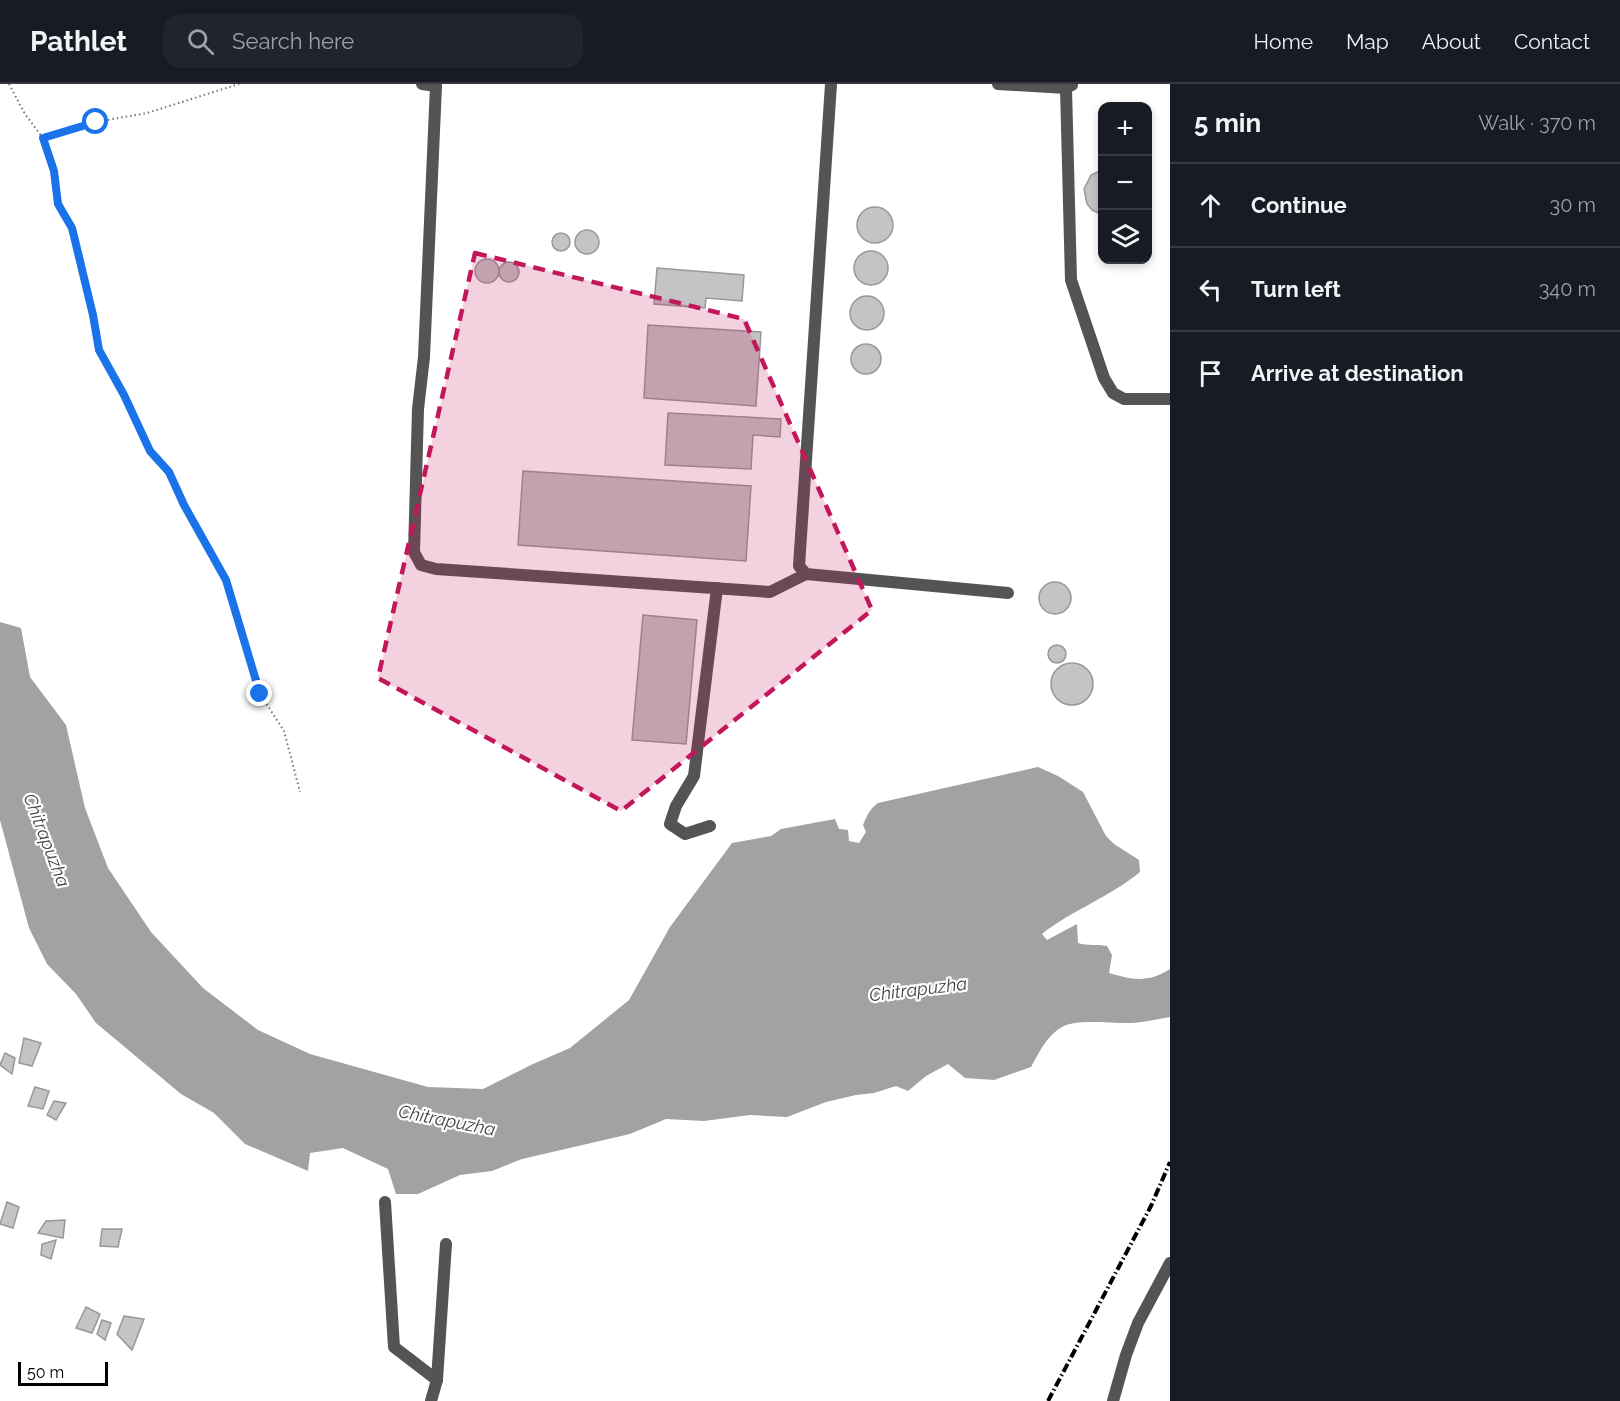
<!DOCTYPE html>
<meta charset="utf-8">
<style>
:root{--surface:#171b24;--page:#20242c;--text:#f1f3f6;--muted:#9ea1a6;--line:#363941}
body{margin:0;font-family:Raleway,sans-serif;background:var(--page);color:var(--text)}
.controls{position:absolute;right:18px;top:18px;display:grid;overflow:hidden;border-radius:12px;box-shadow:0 3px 9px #0003}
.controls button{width:54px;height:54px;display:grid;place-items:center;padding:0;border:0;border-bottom:2px solid var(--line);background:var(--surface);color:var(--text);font:30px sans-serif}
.scale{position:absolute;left:18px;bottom:15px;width:90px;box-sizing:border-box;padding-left:6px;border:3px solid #000;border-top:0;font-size:16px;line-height:21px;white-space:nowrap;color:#000;-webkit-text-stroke:4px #fff;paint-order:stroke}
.stop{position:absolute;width:18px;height:18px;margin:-14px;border:4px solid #1a73e8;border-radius:50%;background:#fff}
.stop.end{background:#1a73e8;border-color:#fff;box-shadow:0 2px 6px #0008}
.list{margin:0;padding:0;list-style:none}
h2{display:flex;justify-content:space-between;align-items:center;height:78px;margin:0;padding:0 24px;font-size:26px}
h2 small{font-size:20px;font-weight:400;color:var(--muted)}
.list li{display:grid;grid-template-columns:39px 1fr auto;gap:18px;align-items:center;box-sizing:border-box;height:84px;padding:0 24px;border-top:2px solid var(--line)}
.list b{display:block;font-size:22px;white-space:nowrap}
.list em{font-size:20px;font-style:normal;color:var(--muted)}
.icon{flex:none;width:33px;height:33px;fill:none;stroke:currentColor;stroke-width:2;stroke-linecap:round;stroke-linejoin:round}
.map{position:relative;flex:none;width:1170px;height:1317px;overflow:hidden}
header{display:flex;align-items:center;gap:36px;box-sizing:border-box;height:84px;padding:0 30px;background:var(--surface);border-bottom:2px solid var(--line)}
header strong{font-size:28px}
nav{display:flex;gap:33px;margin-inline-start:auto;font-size:21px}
.search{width:420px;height:54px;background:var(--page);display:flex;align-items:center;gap:15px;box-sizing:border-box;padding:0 21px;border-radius:18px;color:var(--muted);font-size:22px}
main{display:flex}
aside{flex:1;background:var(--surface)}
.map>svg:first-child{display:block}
.water{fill:#a2a2a2}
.building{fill:#c4c4c4;stroke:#989898;stroke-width:1.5}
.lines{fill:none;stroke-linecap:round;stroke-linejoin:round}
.path{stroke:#767676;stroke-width:2;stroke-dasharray:1.5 3;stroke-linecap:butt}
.street{stroke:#545454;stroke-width:12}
.rail{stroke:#000;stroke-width:4;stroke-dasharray:9 3 1.5 3;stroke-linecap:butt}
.route{stroke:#1a73e8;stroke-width:8}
.marked{fill:#c2185b;fill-opacity:0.2;stroke:#c2185b;stroke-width:4.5;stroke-dasharray:12 8;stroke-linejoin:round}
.labels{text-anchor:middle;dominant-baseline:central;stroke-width:4.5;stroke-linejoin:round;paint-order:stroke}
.water-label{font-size:18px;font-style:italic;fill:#434343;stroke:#fff}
</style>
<header>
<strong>Pathlet</strong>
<div class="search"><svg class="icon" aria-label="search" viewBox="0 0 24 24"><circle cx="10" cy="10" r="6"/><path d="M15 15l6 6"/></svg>Search here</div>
<nav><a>Home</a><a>Map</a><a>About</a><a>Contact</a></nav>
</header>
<main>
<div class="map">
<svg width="1170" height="1317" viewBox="0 0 1170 1317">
<rect width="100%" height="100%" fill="#fff"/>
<path class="water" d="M0 538 21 544 30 593 66 641 85 724 108 784 151 848 203 904 258 946 310 970 428 1003 483 1005 533 980 570 964 629 916 670 843 732 759 771 752 781 745 835 735 839 745 848 746 849 757 859 759 866 748 863 741C867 731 870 725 878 719L1038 683 1058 692 1083 708 1106 752 1114 760 1139 776 1140 788C1110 813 1072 826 1042 850L1047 856 1077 840 1078 859C1088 862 1097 860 1107 862L1112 871 1109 889C1133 896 1148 899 1170 885V933C1157 935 1145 938 1132 939 1114 940 1077 934 1062 943 1047 951 1039 969 1031 983L994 996 965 994 948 980 926 992 908 1007 896 1002 874 1009 856 1011 826 1018 787 1033 750 1031 704 1037 666 1035 630 1050 522 1075 492 1087 460 1091 418 1110H396L388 1085 343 1064 310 1069 308 1087 245 1060 214 1029 181 1010 96 939 76 910 47 880 29 844 0 736Z"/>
<g class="building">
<path d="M1102 86V131L1092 126 1087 120 1084 105 1091 91Z"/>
<circle cx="875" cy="141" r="18"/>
<circle cx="587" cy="158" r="12"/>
<circle cx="561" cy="158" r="9"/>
<circle cx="871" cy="184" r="17"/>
<circle cx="487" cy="187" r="12"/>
<circle cx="509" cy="188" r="10"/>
<path d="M657 184 744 191 742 217 706 214 705 224 654 220Z"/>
<circle cx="867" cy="229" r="17"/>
<path d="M648 241 761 248 756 322 644 314Z"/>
<circle cx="866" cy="275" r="15"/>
<path d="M668 329 781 335 780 353 753 351 751 385 665 381Z"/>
<path d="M523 387 751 402 746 477 518 461Z"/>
<circle cx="1055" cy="514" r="16"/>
<path d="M643 531 697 536 686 660 632 656Z"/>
<circle cx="1057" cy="570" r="9"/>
<circle cx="1072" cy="600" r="21"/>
<path d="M24 954 41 959 32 982 19 979Z"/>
<path d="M5 969 15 974 12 990 0 981Z"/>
<path d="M35 1003 49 1007 43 1025 28 1022Z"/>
<path d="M54 1017 66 1019 56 1036 47 1031Z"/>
<path d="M7 1118 19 1123 13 1144 0 1140Z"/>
<path d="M65 1136 63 1154 38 1149 46 1137Z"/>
<path d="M102 1145H122L118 1163 100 1162Z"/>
<path d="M56 1156 51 1175 41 1171 42 1160Z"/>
<path d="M86 1223 100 1230 92 1249 76 1244Z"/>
<path d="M124 1232 144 1235 132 1266 117 1250Z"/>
<path d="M102 1236 111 1239 105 1256 97 1250Z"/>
</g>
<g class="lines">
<g class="path">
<path d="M9 0 25 30 43 54 54 87 58 120 72 144 93 231 99 266 125 311 150 367 169 388 184 421 226 497 260 610 284 647 300 708"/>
<path d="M43 54 96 38 147 29 239 0"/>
</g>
<g class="street">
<path d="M422 0 436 2 424 273 418 325 414 468 421 481 436 485 770 508 806 490 1008 509"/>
<path d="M998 0 1066 4 1072 1"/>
<path d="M1066 4 1071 196 1104 294 1113 309 1124 315H1170"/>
<path d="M806 490 799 482 831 0"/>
<path d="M710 742 685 750 670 740 676 722 694 692 717 504"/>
<path d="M385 1118 394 1263 437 1296 431 1317"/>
<path d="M437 1296 446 1160"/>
<path d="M1113 1317 1126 1271 1138 1239 1170 1179"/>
</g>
<path class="rail" d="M1048 1317 1151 1122 1170 1078"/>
</g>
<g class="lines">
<path class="route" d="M96 38 43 54 54 87 58 120 72 144 93 231 99 266 124 311 150 367 169 388 184 421 226 496 260 610"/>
</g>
<path class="marked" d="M475 169 744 235 872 526 621 727 378 594Z"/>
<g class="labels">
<g class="water-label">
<text transform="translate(47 756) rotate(69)">Chitrapuzha</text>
<text transform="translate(918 905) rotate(-7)">Chitrapuzha</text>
<text transform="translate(447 1036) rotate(11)">Chitrapuzha</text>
</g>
</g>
</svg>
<div class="controls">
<button>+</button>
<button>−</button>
<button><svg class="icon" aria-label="layers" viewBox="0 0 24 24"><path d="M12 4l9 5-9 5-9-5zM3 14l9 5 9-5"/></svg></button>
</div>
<div class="scale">50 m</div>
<div class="stop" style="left:96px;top:38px"></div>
<div class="stop end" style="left:260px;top:610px"></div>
</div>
<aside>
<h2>5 min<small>Walk · 370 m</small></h2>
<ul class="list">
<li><svg class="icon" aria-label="ahead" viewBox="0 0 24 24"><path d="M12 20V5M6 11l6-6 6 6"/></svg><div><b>Continue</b></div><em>30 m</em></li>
<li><svg class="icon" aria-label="left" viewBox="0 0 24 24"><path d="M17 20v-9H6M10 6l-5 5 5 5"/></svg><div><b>Turn left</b></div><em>340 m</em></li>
<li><svg class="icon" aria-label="arrive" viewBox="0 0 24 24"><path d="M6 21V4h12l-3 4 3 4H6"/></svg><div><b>Arrive at destination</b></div></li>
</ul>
</aside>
</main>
